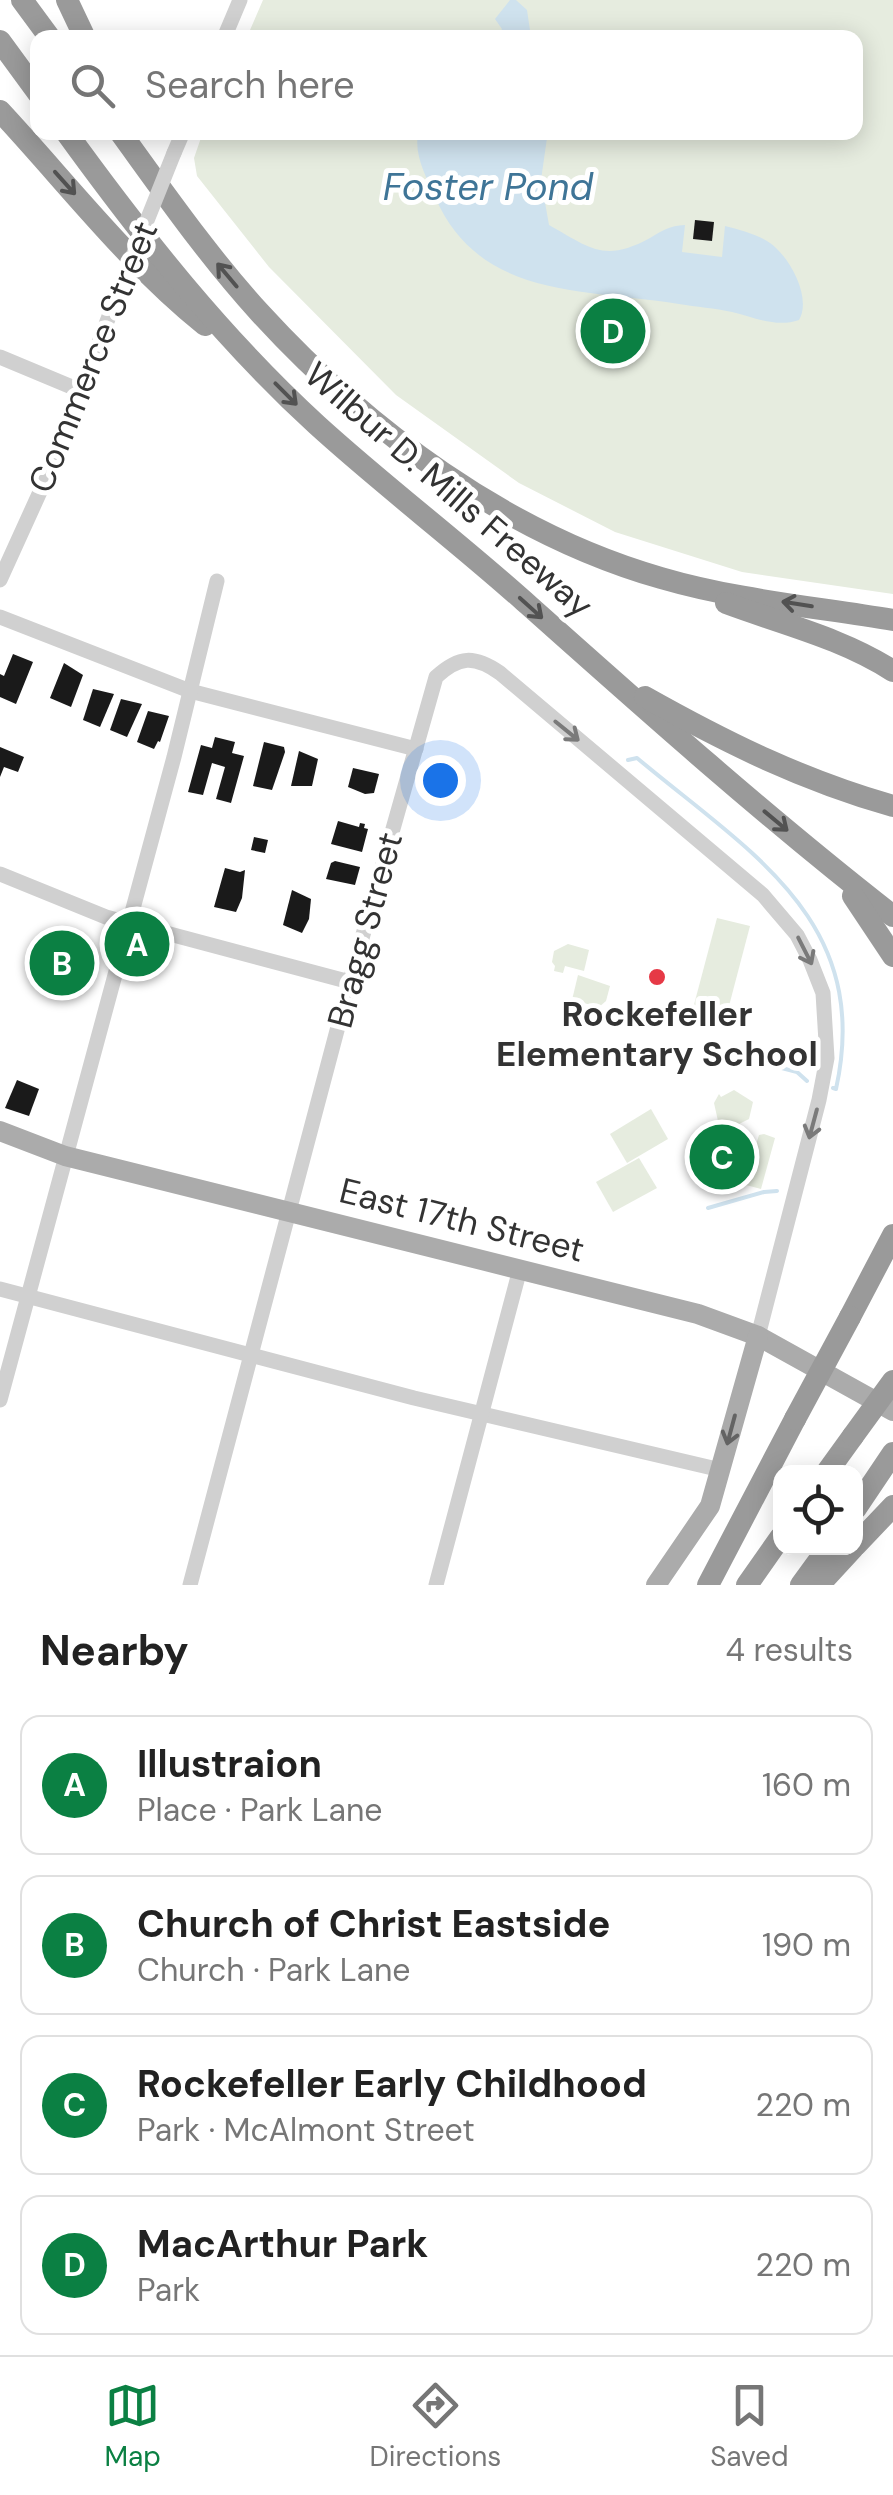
<!DOCTYPE html>
<meta charset="utf-8">
<style>
:root{--surface:#fff;--page:#f2f2f2;--text:#222;--muted:#767676;--line:#e0e0e0;--accent:#0b8043}
body{margin:0;font-family:"DM Sans",sans-serif;background:var(--page);color:var(--text)}
.controls{position:absolute;right:30px;bottom:30px;display:grid;overflow:hidden;border-radius:20px;box-shadow:0 5px 25px #0003}
.controls button{width:90px;height:90px;display:grid;place-items:center;padding:0;border:0;border-bottom:2px solid var(--line);background:var(--surface);color:var(--text);font:50px sans-serif}
.you{position:absolute;left:440px;top:780px;width:35px;height:35px;margin:-25px;border:8px solid #fff;border-radius:50%;background:#1a73e8;box-shadow:0 0 0 15px #1a73e833}
.badge{display:grid;place-items:center;width:65px;height:65px;border-radius:50%;background:var(--accent);color:#fff;font-size:32px;font-weight:700}
.pin{position:absolute;translate:-50% -50%;border:5px solid #fff;box-shadow:0 2px 10px #0006}
.list{margin:0;padding:0;list-style:none}
h2{display:flex;justify-content:space-between;align-items:center;height:130px;margin:0;padding:0 40px;font-size:42px}
h2 small{font-size:32px;font-weight:400;color:var(--muted)}
.list li{display:grid;grid-template-columns:65px 1fr auto;gap:30px;align-items:center;box-sizing:border-box;height:140px;margin:0 20px 20px;padding:0 20px;border:2px solid var(--line);border-radius:20px}
.list b{display:block;font-size:38px;white-space:nowrap}
.list p{margin:0;font-size:32px;white-space:nowrap;color:var(--muted)}
.list em{font-size:32px;font-style:normal;color:var(--muted)}
.icon{flex:none;width:55px;height:55px;fill:none;stroke:currentColor;stroke-width:2;stroke-linecap:round;stroke-linejoin:round}
.map{position:relative;flex:none;width:893px;height:1585px;overflow:hidden}
.search{position:absolute;background:var(--surface);box-shadow:0 5px 25px #0003;left:30px;right:30px;top:30px;height:110px;display:flex;align-items:center;gap:25px;box-sizing:border-box;padding:0 35px;border-radius:20px;color:var(--muted);font-size:38px}
.sheet{height:770px;background:var(--surface)}
nav{display:flex;justify-content:space-around;align-items:center;box-sizing:border-box;height:140px;border-top:2px solid var(--line);background:var(--surface);font-size:28px;color:var(--muted)}
nav a{display:grid;justify-items:center;gap:5px}
nav .on{color:var(--accent)}
.map>svg:first-child{display:block}
.green{fill:#e6ecdf}
.water{fill:#cfe2ee}
.lines{fill:none;stroke-linecap:round;stroke-linejoin:round}
.stream{stroke:#cfe2ee;stroke-width:4}
.building{fill:#1a1a1a}
.minor{stroke:#d0d0d0;stroke-width:15}
.major{stroke:#ababab;stroke-width:20}
.highway{stroke:#9a9a9a;stroke-width:22}
.minor-bridge{stroke:#d0d0d0;stroke-width:15}
.highway-bridge{stroke:#9a9a9a;stroke-width:22}
.oneway{stroke:#525252}
.oneway2{stroke:#7a7a7a}
.oneway3{stroke:#636363}
.poi-dot{fill:#e63946;stroke:#fff;stroke-width:4}
.labels{text-anchor:middle;dominant-baseline:central;stroke-width:10;stroke-linejoin:round;paint-order:stroke}
.street-label{font-size:35px;fill:#333;stroke:#fff}
.poi-label{font-size:35px;font-weight:bold;fill:#333;stroke:#fff}
.water-label{font-size:38px;font-style:italic;fill:#3f7597;stroke:#fff}
</style>
<div class="map">
<svg width="893" height="1585" viewBox="0 0 893 1585">
<rect width="100%" height="100%" fill="#fff"/>
<g class="green">
<path d="M263 0H893V594L742 572 615 532 519 483 396 395 269 267 197 176 194 158 203 132H856V38L247 37Z"/>
<path d="M717 918 750 926 724 1025 691 1016Z"/>
<path d="M568 944 589 950 584 971 565 966 563 973 554 971 555 966 552 962 554 951Z"/>
<path d="M578 975 610 986 606 1001 599 1007 572 1000Z"/>
<path d="M734 1090 753 1102 749 1119 727 1130 718 1121 714 1103 719 1094 721 1097Z"/>
<path d="M651 1109 668 1139 627 1163 610 1134Z"/>
<path d="M711 1134 742 1140 733 1181 701 1174Z"/>
<path d="M764 1134 775 1138 761 1189 746 1185 745 1181 759 1135Z"/>
<path d="M639 1158 657 1188 613 1212 596 1182Z"/>
</g>
<g class="water">
<path d="M510 0H516L527 10 531 37H499L502 29 495 19Z"/>
<path d="M418 133H540L547 138 541 180 549 225C590 248 604 263 650 238 663 230 669 226 685 225L682 252 722 257 725 226C740 230 757 234 770 243 790 257 812 298 799 320 776 328 753 317 732 312 715 308 696 307 679 304 584 288 480 300 435 197 426 176 414 156 418 133Z"/>
</g>
<g class="lines">
<g class="stream">
<path d="M628 760 637 758C749 852 873 920 836 1089L833 1088"/>
<path d="M728 1054 797 1072 807 1081"/>
<path d="M708 1208 764 1192 777 1191"/>
</g>
</g>
<g class="building">
<path d="M695 220 714 222 712 241 693 239Z"/>
<path d="M13 654 33 662 16 704 0 697V674L4 676Z"/>
<path d="M64 663 83 675 71 707 50 698Z"/>
<path d="M93 689 114 694 100 727 83 720Z"/>
<path d="M121 699 142 704 127 737 110 730Z"/>
<path d="M148 711 169 716 160 742 158 741 154 749 137 742Z"/>
<path d="M215 737 235 742 232 753 244 756 231 803 216 799 225 767 212 763 203 795 188 792 201 745 212 748Z"/>
<path d="M264 742 284 747 285 752 272 790 253 786Z"/>
<path d="M0 747 24 757 18 772 4 767 0 777Z"/>
<path d="M299 751 318 759 312 786H291Z"/>
<path d="M353 768 379 774 374 793 365 794 348 787Z"/>
<path d="M338 821 359 827 360 823 365 824 364 828 368 829 362 852 331 844Z"/>
<path d="M254 837 268 840 265 853 251 850Z"/>
<path d="M335 861 360 867 355 885 326 879 331 863Z"/>
<path d="M225 868 240 872 245 870 242 898 236 912 214 907Z"/>
<path d="M292 890 311 899 309 919 302 933 283 925Z"/>
<path d="M48 929 93 942 77 995 33 983Z"/>
<path d="M17 1080 39 1089 29 1116 5 1108Z"/>
</g>
<g class="lines">
<g class="minor">
<path d="M224 38 240 0"/>
<path d="M174 153 183 132"/>
<path d="M0 357 79 390"/>
<path d="M0 580 49 472 118 293"/>
<path d="M0 617 190 691 416 749"/>
<path d="M0 874 106 917 350 982"/>
<path d="M0 1289 414 1398 721 1470"/>
<path d="M0 1400 174 757 217 581"/>
<path d="M190 1585 353 970 436 677C459 656 474 655 500 673L763 895 797 935 810 960 823 993 827 1058 819 1100 758 1336"/>
<path d="M436 1585 520 1269"/>
</g>
<g class="major">
<path d="M0 1131 65 1156 698 1314 758 1336 893 1411"/>
<path d="M656 1585 710 1506 758 1336"/>
</g>
<g class="highway">
<path d="M22 0 50 38"/>
<path d="M67 0 85 38"/>
<path d="M0 41 38 93"/>
<path d="M0 111C67 183 128 263 205 325"/>
<path d="M66 132C142 237 222 338 317 425 384 486 457 541 525 602 645 709 766 817 893 916"/>
<path d="M120 132C165 194 208 256 260 313 367 430 507 534 661 578 736 600 816 607 893 620"/>
<path d="M726 603C782 624 842 638 893 671"/>
<path d="M645 697C727 743 802 780 893 806"/>
<path d="M853 896 893 956"/>
<path d="M850 1317 893 1235"/>
<path d="M827 1472 853 1436"/>
<path d="M856 1508 893 1453"/>
<path d="M856 1545 893 1506"/>
<path d="M708 1585 795 1419"/>
<path d="M747 1585 780 1538"/>
<path d="M801 1585 828 1548"/>
<path d="M819 1585 853 1548"/>
</g>
<path class="minor-bridge" d="M118 293 174 153"/>
<g class="highway-bridge">
<path d="M795 1419 850 1317"/>
<path d="M853 1436 893 1381"/>
</g>
</g>
<defs><path id="oneway-shaft" d="M-6 0H5M1.5-3L5.5 0L1.5 3" fill="none" stroke-width="1.6" stroke-linecap="round" stroke-linejoin="round" transform="scale(2.5)"/></defs>
<g class="oneway">
<use href="#oneway-shaft" transform="translate(65 183) rotate(48)"/>
<use href="#oneway-shaft" transform="translate(227 275) rotate(-130)"/>
<use href="#oneway-shaft" transform="translate(286 394) rotate(45)"/>
<use href="#oneway-shaft" transform="translate(797 604) rotate(-171)"/>
<use href="#oneway-shaft" transform="translate(531 608) rotate(42)"/>
<use href="#oneway-shaft" transform="translate(776 821) rotate(40)"/>
</g>
<g class="oneway2">
<use href="#oneway-shaft" transform="translate(567 731) rotate(39)"/>
<use href="#oneway-shaft" transform="translate(805 951) rotate(63)"/>
<use href="#oneway-shaft" transform="translate(813 1124) rotate(105)"/>
</g>
<use class="oneway3" href="#oneway-shaft" transform="translate(731 1430) rotate(105)"/>
<circle class="poi-dot" cx="657" cy="977" r="10"/>
<g class="labels">
<g class="street-label">
<text transform="translate(93 357) rotate(-68)">Commerce Street</text>
<text transform="translate(449 490) rotate(41)">Wilbur D. Mills Freeway</text>
<text transform="translate(365 930) rotate(-75)">Bragg Street</text>
<text transform="translate(462 1220) rotate(14)">East 17th Street</text>
</g>
<g class="poi-label">
<text x="657" y="1014">Rockefeller<tspan x="657" dy="40">Elementary School</tspan></text>
</g>
<g class="water-label">
<text x="488" y="187">Foster Pond</text>
</g>
</g>
</svg>
<div class="controls">
<button><svg class="icon" aria-label="locate" viewBox="0 0 24 24"><circle cx="12" cy="12" r="6"/><path d="M12 2v4M12 18v4M2 12h4M18 12h4"/></svg></button>
</div>
<div class="you"></div>
<div class="pin badge" style="left:137px;top:944px">A</div>
<div class="pin badge" style="left:62px;top:963px">B</div>
<div class="pin badge" style="left:722px;top:1157px">C</div>
<div class="pin badge" style="left:613px;top:331px">D</div>
<div class="search"><svg class="icon" aria-label="search" viewBox="0 0 24 24"><circle cx="10" cy="10" r="6"/><path d="M15 15l6 6"/></svg>Search here</div>
</div>
<section class="sheet">
<h2>Nearby<small>4 results</small></h2>
<ul class="list">
<li><span class="badge">A</span><div><b>Illustraion</b><p>Place · Park Lane</p></div><em>160 m</em></li>
<li><span class="badge">B</span><div><b>Church of Christ Eastside</b><p>Church · Park Lane</p></div><em>190 m</em></li>
<li><span class="badge">C</span><div><b>Rockefeller Early Childhood</b><p>Park · McAlmont Street</p></div><em>220 m</em></li>
<li><span class="badge">D</span><div><b>MacArthur Park</b><p>Park</p></div><em>220 m</em></li>
</ul>
</section>
<nav>
<a class="on"><svg class="icon" aria-label="map" viewBox="0 0 24 24"><path d="M3 6l6-2 6 2 6-2v14l-6 2-6-2-6 2zM9 4v14M15 6v14"/></svg>Map</a>
<a><svg class="icon" aria-label="directions" viewBox="0 0 24 24"><path d="M12 3l9 9-9 9-9-9zM9 14v-3h6M13 9l2 2-2 2"/></svg>Directions</a>
<a><svg class="icon" aria-label="saved" viewBox="0 0 24 24"><path d="M7 4h10v16l-5-4-5 4z"/></svg>Saved</a>
</nav>
